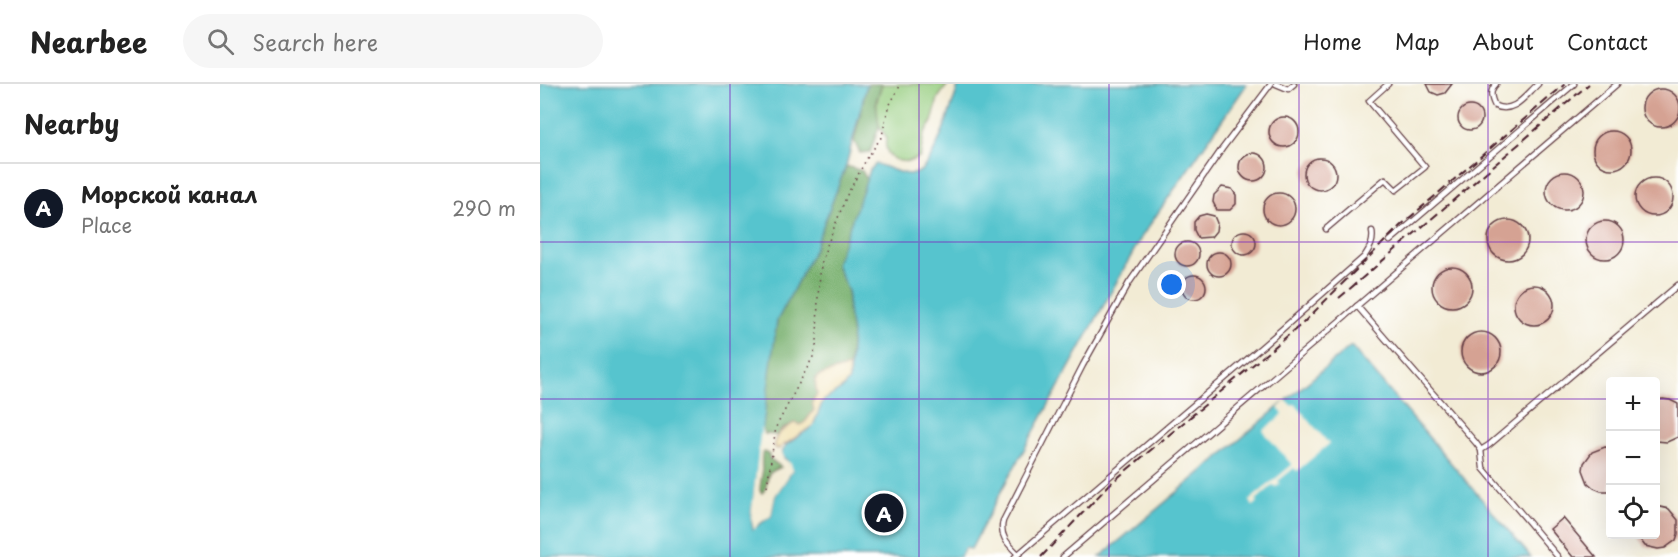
<!DOCTYPE html>
<meta charset="utf-8">
<style>
:root{--surface:#fff;--page:#f6f6f6;--text:#222;--muted:#767676;--line:#e0e0e0;--accent:#111827}
body{margin:0;font-family:"Playpen Sans",sans-serif;background:var(--page);color:var(--text)}
.controls{position:absolute;right:18px;bottom:18px;display:grid;overflow:hidden;border-radius:6px;box-shadow:0 6px 24px #0002}
.controls button{width:54px;height:54px;display:grid;place-items:center;padding:0;border:0;border-bottom:2px solid var(--line);background:var(--surface);color:var(--text);font:30px sans-serif}
.you{position:absolute;left:632px;top:201px;width:21px;height:21px;margin:-15px;border:4px solid #fff;border-radius:50%;background:#1a73e8;box-shadow:0 0 0 9px #1a73e833}
.badge{display:grid;place-items:center;width:39px;height:39px;border-radius:50%;background:var(--accent);color:#fff;font-size:20px;font-weight:700}
.pin{position:absolute;translate:-50% -50%;border:3px solid #fff;box-shadow:0 2px 6px #0006}
.list{margin:0;padding:0;list-style:none}
h2{display:flex;justify-content:space-between;align-items:center;height:78px;margin:0;padding:0 24px;font-size:26px}
h2 small{font-size:20px;font-weight:400;color:var(--muted)}
.list li{display:grid;grid-template-columns:39px 1fr auto;gap:18px;align-items:center;box-sizing:border-box;height:90px;padding:0 24px;border-top:2px solid var(--line)}
.list b{display:block;font-size:22px;white-space:nowrap}
.list p{margin:0;font-size:20px;white-space:nowrap;color:var(--muted)}
.list em{font-size:20px;font-style:normal;color:var(--muted)}
.icon{flex:none;width:33px;height:33px;fill:none;stroke:currentColor;stroke-width:2;stroke-linecap:round;stroke-linejoin:round}
.map{position:relative;flex:none;width:1138px;height:473px;overflow:hidden}
header{display:flex;align-items:center;gap:36px;box-sizing:border-box;height:84px;padding:0 30px;background:var(--surface);border-bottom:2px solid var(--line)}
header strong{font-size:28px}
nav{display:flex;gap:33px;margin-inline-start:auto;font-size:21px}
.search{width:420px;height:54px;background:var(--page);display:flex;align-items:center;gap:15px;box-sizing:border-box;padding:0 21px;border-radius:33px;color:var(--muted);font-size:22px}
main{display:flex}
aside{flex:1;background:var(--surface)}
.map>svg:first-child{display:block}
.green{fill:#96cd7f;stroke:#707655;stroke-width:1.5}
.forest{fill:#78b06e;stroke:#61684c;stroke-width:1.5}
.sand{fill:#eeda9e;stroke:#9c7c64;stroke-width:1.5}
.water{fill:#57c4ce;stroke:#50727c;stroke-width:1.5}
.pier{fill:#f2ebd4}
.building{fill:#d5a293}
.lines{fill:none;stroke-linecap:round;stroke-linejoin:round}
.lane-casing{stroke:#633e44;stroke-width:7}
.path{stroke:#633e44;stroke-width:1.5;stroke-dasharray:1.5 4.5;stroke-linecap:butt}
.lane{stroke:#fff;stroke-width:4.5}
.rail{stroke:#4a1f2b;stroke-width:2;stroke-dasharray:9 4.5;stroke-linecap:butt}
.grid{fill:none;stroke:#7b2cbf;stroke-width:1.5;stroke-opacity:0.55}
</style>
<header>
<strong>Nearbee</strong>
<div class="search"><svg class="icon" aria-label="search" viewBox="0 0 24 24"><circle cx="10" cy="10" r="6"/><path d="M15 15l6 6"/></svg>Search here</div>
<nav><a>Home</a><a>Map</a><a>About</a><a>Contact</a></nav>
</header>
<main>
<aside>
<h2>Nearby<small></small></h2>
<ul class="list">
<li><span class="badge">A</span><div><b>Морской канал</b><p>Place</p></div><em>290 m</em></li>
</ul>
</aside>
<div class="map">
<svg width="1138" height="473" viewBox="0 0 1138 473">
<rect width="100%" height="100%" fill="#fff"/>
<filter id="ink" filterUnits="userSpaceOnUse"><feTurbulence type="fractalNoise" baseFrequency=".0167" numOctaves="2"/><feDisplacementMap in="SourceGraphic" scale="12" xChannelSelector="R" yChannelSelector="G"/><feConvolveMatrix kernelMatrix="1 2 1 2 8 2 1 2 1" color-interpolation-filters="sRGB"/></filter>
<filter id="wash" filterUnits="userSpaceOnUse"><feTurbulence type="fractalNoise" baseFrequency=".008" numOctaves="4" result="noise"/><feDisplacementMap in="SourceGraphic" scale="24" xChannelSelector="R" yChannelSelector="G"/><feGaussianBlur stdDeviation="1.35" result="paint"/><feColorMatrix in="noise" values="0 0 0 0 0 0 0 0 0 0 0 0 0 0 0 0 0 1.4 0 .05"/><feComposite in="paint" operator="in"/></filter>
<g filter="url(#wash)">
<rect width="100%" height="100%" fill="#f2ebd4"/>
<path class="green" d="M342 0H408L398 14 392 38 384 50 380 73C368 80 349 80 346 63 345 60 346 56 346 53 345 49 340 46 339 41 334 26 337 14 342 0Z"/>
<g class="forest">
<path d="M327 0H342L336 17 339 43 330 68 320 69 314 57Z"/>
<path d="M306 82 322 87 327 96 296 180 308 207V225L312 249 309 282 278 292 275 296 277 311 273 315 274 326 266 337 261 341 254 339 242 345 237 351 225 350 221 344 237 237 273 168Z"/>
<path d="M225 368 229 371V374L241 383 229 389 225 406 222 409 220 407C220 401 221 397 222 391 222 384 221 377 222 369Z"/>
</g>
<path class="sand" d="M309 282V296L303 304 283 317 273 342 238 365 234 363C235 348 243 347 254 339L261 341 266 337 274 326 272 318 277 311 275 296 278 292Z"/>
<g class="water">
<path d="M0 0H327L306 82 273 168 237 237 211 433 213 445 231 432 235 412 252 387 247 376 243 374 242 367 245 362 273 342 283 317 303 304 309 296 312 249 308 225V207L296 180 330 86 336 80C348 83 365 93 377 89 394 82 413 18 419 0H707L602 152 464 402 431 465 425 464 420 473H0Z"/>
<path d="M811 262 991 473H560Z"/>
</g>
<g class="pier">
<path d="M746 316 752 322 755 320 789 360 757 387 754 384 738 397 740 399 736 403 733 401 716 416 718 418 713 422 709 417 752 381 723 347 743 330 738 324Z"/>
<path d="M221 344 224 348 214 433 215 439 228 431 233 411 249 386V381L241 377 238 371 242 362H245L242 367 243 374 251 380 252 383V387L235 412 231 432 219 439 214 446 211 433Z"/>
</g>
<g id="blocks">
<g class="building">
<path d="M887 0H912L905 9 898 11 891 8Z"/>
<circle cx="1121" cy="24" r="19"/>
<circle cx="930" cy="34" r="12"/>
<circle cx="744" cy="48" r="15"/>
<circle cx="1072" cy="66" r="19"/>
<circle cx="713" cy="83" r="14"/>
<circle cx="780" cy="90" r="16"/>
<circle cx="1025" cy="107" r="19"/>
<circle cx="1114" cy="113" r="19"/>
<path d="M682 103 692 105 696 111V120L690 126H677L673 118 674 111Z"/>
<circle cx="739" cy="125" r="16"/>
<path d="M666 130 674 132 677 139 676 147 671 153 658 154 654 146V138L659 132Z"/>
<circle cx="968" cy="156" r="20"/>
<circle cx="1065" cy="156" r="19"/>
<circle cx="704" cy="159" r="12"/>
<circle cx="647" cy="170" r="12"/>
<circle cx="679" cy="180" r="12"/>
<circle cx="912" cy="203" r="20"/>
<circle cx="654" cy="203" r="12"/>
<circle cx="994" cy="221" r="20"/>
<circle cx="941" cy="268" r="20"/>
<path d="M1123 315 1130 316 1138 320V353L1127 358 1116 357V316Z"/>
<path d="M1065 363 1071 364V407H1061L1054 404 1048 399 1043 386 1044 379 1052 368Z"/>
<path d="M1116 422 1129 425 1138 436V450L1136 456 1125 464 1118 465 1105 462 1096 450H1116Z"/>
<path d="M1023 434 1056 473H1033L1010 445Z"/>
</g>
</g>
</g>
<g filter="url(#ink)">
<use href="#blocks" fill-opacity="0" stroke="#633e44" stroke-width="1.5"/>
<g class="lines">
<g class="lane-casing">
<g id="lane">
<path d="M736 0 748 5 754 0"/>
<path d="M956 0C949 7 951 14 955 22 974 30 985 12 998 0"/>
<path d="M786 145 845 95 856 106 885 83 829 17 848 0"/>
<path d="M850 157 1034 0"/>
<path d="M817 222 936 359 941 366 943 384 1018 473"/>
<path d="M941 366 949 361 1138 201"/>
<path d="M478 470C468 460 459 452 463 437L543 281 589 199 682 65 731 0"/>
<path d="M475 473 724 261 824 173C830 164 834 158 832 147"/>
<path d="M523 473 1077 0"/>
</g>
</g>
<path class="path" d="M227 402 236 343 274 271 277 258 278 212 281 181 286 164 307 111 326 76 342 52 348 24 361 0"/>
<use href="#lane" class="lane"/>
<g class="rail">
<path d="M799 214 1049 0"/>
<path d="M501 473 570 400 763 239 860 142 1025 0"/>
</g>
</g>
</g>
<path class="grid" d="M190 0V473M379 0V473M569 0V473M759 0V473M948 0V473M0 158H1138M0 315H1070M1116 315H1138"/>
</svg>
<div class="controls">
<button>+</button>
<button>−</button>
<button><svg class="icon" aria-label="locate" viewBox="0 0 24 24"><circle cx="12" cy="12" r="6"/><path d="M12 2v4M12 18v4M2 12h4M18 12h4"/></svg></button>
</div>
<div class="you"></div>
<div class="pin badge" style="left:344px;top:429px">A</div>
</div>
</main>
